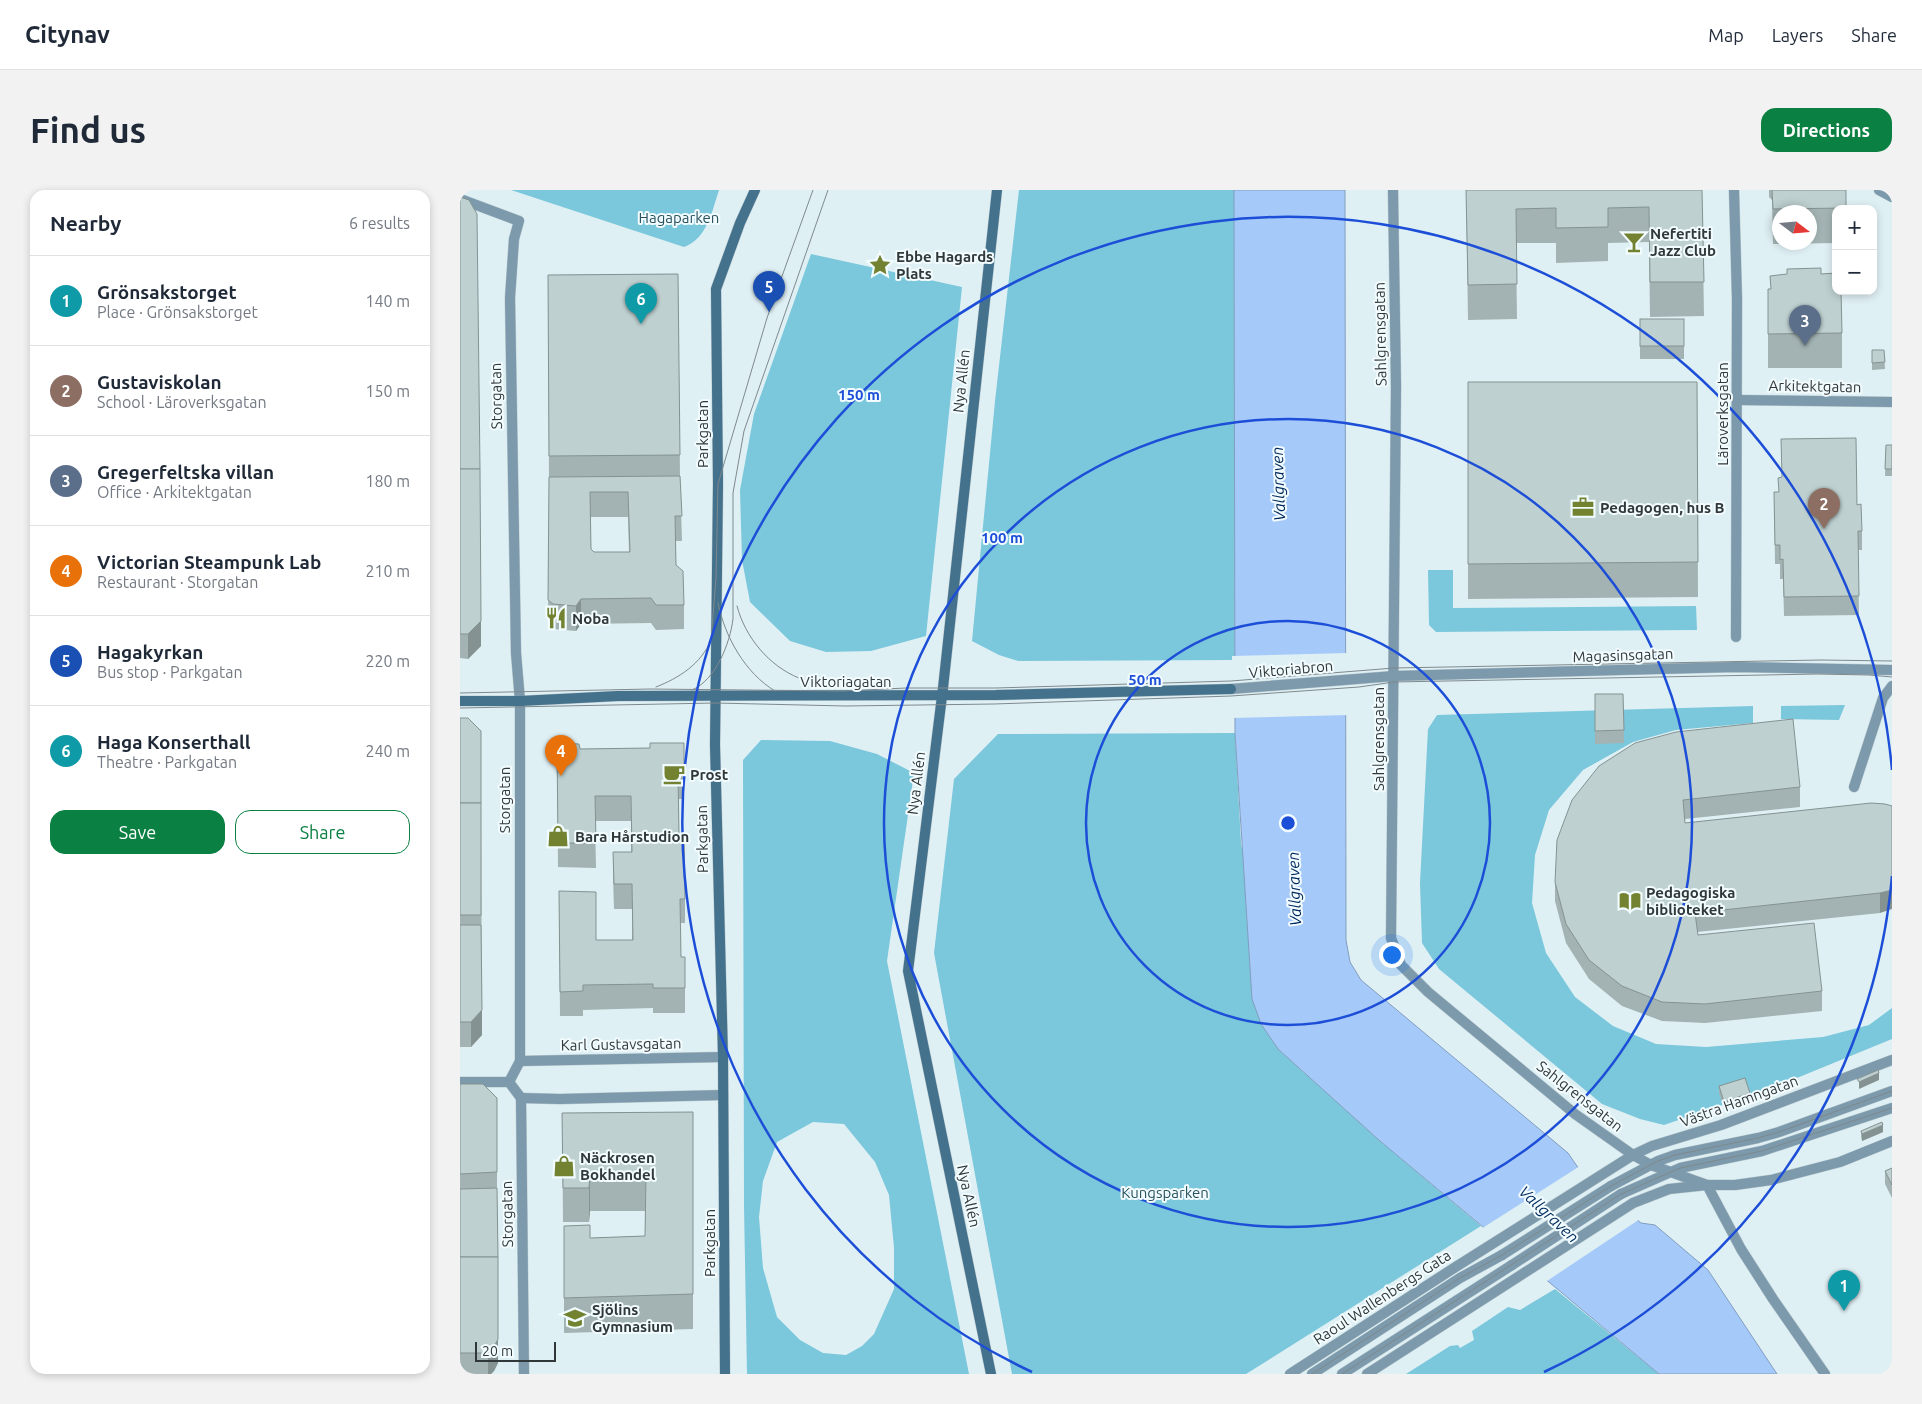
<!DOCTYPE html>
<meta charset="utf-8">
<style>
:root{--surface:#fff;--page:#f2f2f3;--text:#1f2937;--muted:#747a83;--line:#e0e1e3;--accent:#0b8043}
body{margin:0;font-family:Ubuntu,sans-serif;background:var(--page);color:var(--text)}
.controls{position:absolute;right:15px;top:15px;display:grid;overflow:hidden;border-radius:10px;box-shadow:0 2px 8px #0003}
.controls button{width:45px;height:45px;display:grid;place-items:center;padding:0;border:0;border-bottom:1px solid var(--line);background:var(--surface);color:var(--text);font:25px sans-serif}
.compass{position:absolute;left:1312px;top:15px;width:45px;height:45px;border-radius:50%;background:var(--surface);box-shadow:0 2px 8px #0003;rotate:106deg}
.scale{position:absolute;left:15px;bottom:12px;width:81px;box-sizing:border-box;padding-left:5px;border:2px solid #31383a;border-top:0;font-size:14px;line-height:18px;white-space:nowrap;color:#31383a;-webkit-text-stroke:4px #f2fcff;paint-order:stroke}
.you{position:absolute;left:931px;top:764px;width:18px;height:18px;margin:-12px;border:4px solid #fff;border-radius:50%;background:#1a73e8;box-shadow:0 0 0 8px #1a73e833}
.badge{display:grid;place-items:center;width:32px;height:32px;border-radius:50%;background:var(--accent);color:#fff;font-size:16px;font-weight:700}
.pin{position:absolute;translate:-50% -41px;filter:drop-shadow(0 1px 2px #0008)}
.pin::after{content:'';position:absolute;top:26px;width:18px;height:15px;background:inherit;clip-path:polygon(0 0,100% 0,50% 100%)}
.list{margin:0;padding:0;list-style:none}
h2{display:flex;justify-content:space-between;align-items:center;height:65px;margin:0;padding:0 20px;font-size:21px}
h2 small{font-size:16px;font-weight:400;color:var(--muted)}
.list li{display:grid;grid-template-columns:32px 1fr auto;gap:15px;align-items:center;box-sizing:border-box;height:90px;padding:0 20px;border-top:1px solid var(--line)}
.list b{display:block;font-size:19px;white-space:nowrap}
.list p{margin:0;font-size:16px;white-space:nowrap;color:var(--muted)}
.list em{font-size:16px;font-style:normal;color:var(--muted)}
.actions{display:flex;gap:10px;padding:15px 20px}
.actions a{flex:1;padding:11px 0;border:1px solid var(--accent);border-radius:15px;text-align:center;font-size:18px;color:var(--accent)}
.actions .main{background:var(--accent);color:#fff}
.map{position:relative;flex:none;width:1432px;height:1184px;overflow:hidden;border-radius:15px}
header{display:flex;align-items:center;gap:30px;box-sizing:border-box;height:70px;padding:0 25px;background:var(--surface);border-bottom:1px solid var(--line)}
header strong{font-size:24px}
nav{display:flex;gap:28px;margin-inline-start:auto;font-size:18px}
.intro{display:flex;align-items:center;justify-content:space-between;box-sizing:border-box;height:120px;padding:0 30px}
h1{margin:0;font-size:35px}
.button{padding:12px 22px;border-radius:15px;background:var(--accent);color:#fff;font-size:18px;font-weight:700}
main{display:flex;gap:30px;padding:0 30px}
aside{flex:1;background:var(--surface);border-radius:15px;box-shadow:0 2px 8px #0003}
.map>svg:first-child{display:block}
.green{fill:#7bc7db;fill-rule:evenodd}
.water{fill:#a5c9f8;stroke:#829ebf}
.pier{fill:#dff0f5}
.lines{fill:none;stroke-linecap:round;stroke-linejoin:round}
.lane-casing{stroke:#bccbd0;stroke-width:11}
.street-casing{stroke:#bccbd0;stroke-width:11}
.secondary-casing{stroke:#bccbd0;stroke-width:11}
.lane{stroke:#7c9aac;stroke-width:10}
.street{stroke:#7c9aac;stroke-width:10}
.secondary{stroke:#44718c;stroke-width:10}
.tram{stroke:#7e898d;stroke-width:1}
.wall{fill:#a3b3b3;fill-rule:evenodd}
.shaded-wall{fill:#859292}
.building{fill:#bed0d0;stroke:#859292;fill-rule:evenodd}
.ring{fill:none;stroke:#1d4ed8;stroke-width:2.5}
.labels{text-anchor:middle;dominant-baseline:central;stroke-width:4;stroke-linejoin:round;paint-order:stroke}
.park-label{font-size:15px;fill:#29535e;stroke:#f2fcff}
.poi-label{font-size:15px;font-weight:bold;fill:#31383a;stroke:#f2fcff;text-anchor:start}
.street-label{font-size:15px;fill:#31383a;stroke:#f2fcff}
.water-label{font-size:16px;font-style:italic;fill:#002a5c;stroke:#f2fcff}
.centre{fill:#1d4ed8;stroke:#f2fcff;stroke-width:2.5}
.ring-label{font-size:15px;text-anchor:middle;font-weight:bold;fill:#1d4ed8;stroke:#f2fcff;stroke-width:4;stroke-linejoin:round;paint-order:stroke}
</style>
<header>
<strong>Citynav</strong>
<nav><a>Map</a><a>Layers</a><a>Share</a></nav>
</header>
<div class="intro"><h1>Find us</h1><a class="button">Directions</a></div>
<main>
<aside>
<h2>Nearby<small>6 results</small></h2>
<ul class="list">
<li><span class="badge" style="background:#0f9aa8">1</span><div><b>Grönsakstorget</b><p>Place · Grönsakstorget</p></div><em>140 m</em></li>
<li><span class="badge" style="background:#8d6e63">2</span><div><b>Gustaviskolan</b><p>School · Läroverksgatan</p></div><em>150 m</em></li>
<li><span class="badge" style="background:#5c6f8a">3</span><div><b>Gregerfeltska villan</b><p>Office · Arkitektgatan</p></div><em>180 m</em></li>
<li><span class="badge" style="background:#e8710a">4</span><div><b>Victorian Steampunk Lab</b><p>Restaurant · Storgatan</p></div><em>210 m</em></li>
<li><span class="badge" style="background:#1a4fb4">5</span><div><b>Hagakyrkan</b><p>Bus stop · Parkgatan</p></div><em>220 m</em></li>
<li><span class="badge" style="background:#0f9aa8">6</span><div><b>Haga Konserthall</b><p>Theatre · Parkgatan</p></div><em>240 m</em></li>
</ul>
<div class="actions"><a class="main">Save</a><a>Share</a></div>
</aside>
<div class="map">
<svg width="1432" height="1184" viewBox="0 0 1432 1184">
<rect width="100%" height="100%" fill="#dff0f5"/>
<g class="green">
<path d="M51 0H259C252 21 247 49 224 57Z"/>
<path d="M559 0H774L775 470 558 471 539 465 512 451 535 211Z"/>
<path d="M351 64 502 97 466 446 411 461 366 462 330 451 290 412 282 370 280 300 294 224Z"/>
<path d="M968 380H993V418L1236 416 1237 440 976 442 969 435Z"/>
<path d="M1385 515 1379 530 1321 529V516Z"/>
<path d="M1293 516V533L1216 540 1173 552 1123 580 1089 620 1075 665 1072 713 1086 763 1115 807 1153 836 1196 854 1246 857 1363 847 1409 835 1432 818V849L1315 897 1204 935 1180 929 1142 914 979 779 962 753 960 693 968 539 977 525Z"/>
<path d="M775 543 781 653 818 859 920 951 1021 1036 786 1184H552L474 763 494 589 538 544Z"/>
<path d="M301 550 370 551 417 564 454 583 427 771 509 1184H287L284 1016 283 570ZM353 932 384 934 415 972 429 1005 434 1058V1099L414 1144 402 1156 386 1165 363 1163 340 1150 317 1127 303 1078 299 1027 303 991 317 952Z"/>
<path d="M1095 1099 1199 1184H946L990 1156 998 1155 1000 1158 1014 1150 1012 1141 1048 1117 1060 1120Z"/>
</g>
<path class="water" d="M774 0H885L886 750 890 772 901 790 1108 963 1119 979 1181 1033 1195 1035 1248 1080 1317 1184H1199L920 951 818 859 801 834 792 809 775 543Z"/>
<g class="pier">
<path d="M888 463V525L772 528V466Z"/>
<path d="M1120 976 1180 1029 1084 1093 1021 1039Z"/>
</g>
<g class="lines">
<g class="lane-casing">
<g id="lane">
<path d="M1394 597 1423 508 1432 496"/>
<path d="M1151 996 1198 971 1215 965 1298 948 1319 942 1432 901"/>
<path d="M1161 1004 1220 978 1302 961 1432 918"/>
<path d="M852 1184 1000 1088 1042 1065"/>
<path d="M882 1184 1052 1075"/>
</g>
</g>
<g class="street-casing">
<g id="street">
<path d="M933 0 936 196 931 748 941 775 968 802 1115 924 1173 965 1191 975 1247 995 1281 1059 1313 1109 1365 1184"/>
<path d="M1274 0 1277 109 1276 447"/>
<path d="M1419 0 1432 7"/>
<path d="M0 9 59 31 54 49 50 108 56 463 60 511V871L49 892 61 908 64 1184"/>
<path d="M1277 210 1432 212"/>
<path d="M771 499 934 486 1276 477 1432 480"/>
<path d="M60 871 263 867"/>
<path d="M0 892H49"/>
<path d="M61 908 100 909 263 905"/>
<path d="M1042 1065 1151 996"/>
<path d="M1052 1075 1161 1004"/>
<path d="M830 1184 994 1078 1173 965 1192 956 1261 935 1432 870"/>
<path d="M907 1184 1173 1013 1209 999 1247 995H1275L1311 990 1380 972 1432 951"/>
</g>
</g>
<g class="secondary-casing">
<g id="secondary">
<path d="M0 511H60L158 506 536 505 771 499"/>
<path d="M265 1184 263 867 255 555 258 294 256 99 280 33 295 0"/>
<path d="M531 1184 448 781 483 498 537 0"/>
</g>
</g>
<use href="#lane" class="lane"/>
<use href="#street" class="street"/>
<use href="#secondary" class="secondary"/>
<g class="tram">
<path d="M258 413C265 447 285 483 315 501"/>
<path d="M277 416C285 447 309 476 339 488 349 492 359 494 369 497"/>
<path d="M196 497C219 488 241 474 251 450L256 388 258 294 307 128 353 0"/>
<path d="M232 500C256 490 270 453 273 429V303L284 241 368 0"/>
<path d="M0 503 190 499 383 501 446 498H536L771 491 934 478 1361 470 1432 471"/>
<path d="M0 518 255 513 385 516 534 514 771 506 899 497 934 492 1358 484 1409 485 1432 487"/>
<path d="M852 1184 1000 1088 1042 1065 1151 996 1198 971 1215 965 1298 948 1319 942 1432 901"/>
<path d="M882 1184 1161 1004 1220 978 1302 961 1432 918"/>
</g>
</g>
<g class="wall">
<path d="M1006 0H1242L1244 126 1190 127 1189 52 1148 53V71L1096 73V53H1056L1057 129 1008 130Z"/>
<path d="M1309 0H1386V19H1376V53L1313 54 1312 10 1309 7ZM1320 22H1350V52H1320Z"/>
<path d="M0 7 21 456 8 469 0 468Z"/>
<path d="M218 84 220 286 222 351H216V375L224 415V439L196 440 191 433 121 434 116 441 93 439 88 435 89 296 88 85ZM131 327H168L169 362H134L131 359Z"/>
<path d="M1327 84H1361L1382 143V178H1308V99H1310Z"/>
<rect x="1180" y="129" width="44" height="40"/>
<path d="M1412 160H1424L1425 179 1412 180Z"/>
<path d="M1008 192H1237L1238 407 1008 409Z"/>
<path d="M1426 255H1432V286H1425Z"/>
<path d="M1314 302 1397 315 1402 341V360H1398L1399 425 1324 426 1323 389H1320V374H1315Z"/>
<path d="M1135 504H1163L1164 553 1135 554Z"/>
<path d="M0 528 21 615 22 845 11 857H0Z"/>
<path d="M97 553 120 559 190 558 224 553V609H219V645L225 709V733H220L221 767 225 798V823H193V818L123 820V826H100L99 701 136 750H172V719H154L153 687V662H171V631H135L136 678 98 677Z"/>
<path d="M1340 597V617L1225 629V633L1425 614 1420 723 1237 742 1238 745 1362 801V821L1245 833 1202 831 1162 816 1129 789 1106 753 1095 711V692L1112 610Z"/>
<path d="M0 894 37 908V1004L38 1067V1173L34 1181 31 1184H0Z"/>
<path d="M1259 896 1290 910 1264 918 1259 903Z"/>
<path d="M233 922V1139L104 1143V1036L130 1048 185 1046V1021H130L129 1032H103L102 923Z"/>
<path d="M1401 941 1423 942 1402 951 1401 947Z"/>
<path d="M1432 978V1008L1425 994V981Z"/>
</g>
<g class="shaded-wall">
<path d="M121 409V434L116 441V416Z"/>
<path d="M21 431V456L8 469V444Z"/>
<path d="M1432 700V719L1420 723V703Z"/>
<path d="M22 820V845L11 857V832Z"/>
<path d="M1419 883V890L1399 899V892Z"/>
<path d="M1290 903V910L1264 918V912Z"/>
<path d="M1423 935V942L1402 951V944Z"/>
<path d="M130 986V1021L129 1032V998Z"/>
<path d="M38 1149V1173L34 1181 31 1184H28V1163Z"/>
</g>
<g class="building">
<path d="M1006 0H1242L1244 92H1190L1189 17 1148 18V37L1096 38V18L1056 19 1057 94 1008 95Z"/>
<path d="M1312 0H1386V18L1313 19Z"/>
<path d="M0 7 9 10 17 24 20 279H0Z"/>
<path d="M1361 78V84L1376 83V101H1381L1382 143 1308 144V99H1311L1310 86 1327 84V79Z"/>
<path d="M218 84 220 265 89 266 88 85Z"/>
<rect x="1180" y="129" width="44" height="27"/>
<path d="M1412 160H1424L1425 172 1412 173Z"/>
<path d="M1008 192H1237L1238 372 1008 374Z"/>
<path d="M1396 248 1397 315 1401 314 1402 341H1398L1399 406 1324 407 1323 369 1320 370V355H1315L1314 302H1319L1318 288 1322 287 1321 249Z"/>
<path d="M1426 255H1432V279H1425Z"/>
<path d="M0 279H20L21 431 8 444H0Z"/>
<path d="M220 286 222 326H215L216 375 223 381 224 415H196L191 408 121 409 116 416 93 414 88 410 89 287ZM130 302H168L170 362H134L131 359Z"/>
<path d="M1135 504H1163L1164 540 1135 541Z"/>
<path d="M0 528H8L21 541V613H0Z"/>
<path d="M1333 529 1340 597 1223 610 1225 633 1411 613 1425 614 1432 616V700L1420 703 1235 723 1238 745 1354 733 1362 801 1245 814 1202 812 1162 796 1129 770 1106 734 1095 692 1097 650 1112 610 1139 576 1175 553 1216 542Z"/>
<path d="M97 553 119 554 120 559 190 558V553H224V584H218L219 645H224L225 709H220L221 767H225V798H193V794L123 795V801L100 802 99 701 136 702V750H173L172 694H154L153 662H172L171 606H135L136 653H98Z"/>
<rect x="0" y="613" width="21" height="112"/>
<path d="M0 735H21L22 820 11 832H0Z"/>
<path d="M1418 880 1419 883 1399 892 1397 889Z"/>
<path d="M1285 888 1290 903 1264 912 1259 896Z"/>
<path d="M0 894H23L37 908V982L0 984Z"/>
<path d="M233 922V1104L104 1108V1036L130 1035V1048L185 1046 186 986H130L129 998H103L102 923Z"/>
<path d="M1422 932 1423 935 1402 944 1401 941Z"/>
<path d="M1432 978V995L1425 981Z"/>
<path d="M37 998 38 1067H0V999Z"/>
<path d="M0 1067H38V1149L34 1157 28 1163H0Z"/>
</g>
<g class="ring">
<circle cx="828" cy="633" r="202"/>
<circle cx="828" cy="633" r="404"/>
<path d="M1432 686A606 606 0 0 1 1084 1182M572 1182A606 606 0 1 1 1432 580"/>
</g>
<defs>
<g id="bar-bare" transform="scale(1.725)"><path d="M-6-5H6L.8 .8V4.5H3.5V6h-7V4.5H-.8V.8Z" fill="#728230" stroke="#f2fcff" stroke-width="2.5" paint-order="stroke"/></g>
<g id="sight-bare" transform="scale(1.725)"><path d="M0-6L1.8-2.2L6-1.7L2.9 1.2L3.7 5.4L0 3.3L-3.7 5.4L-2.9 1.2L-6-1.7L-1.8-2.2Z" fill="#728230" stroke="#f2fcff" stroke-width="2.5" paint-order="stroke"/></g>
<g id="office-bare" transform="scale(1.725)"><path d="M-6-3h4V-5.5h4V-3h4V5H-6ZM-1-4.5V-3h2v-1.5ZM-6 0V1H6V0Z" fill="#728230" stroke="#f2fcff" stroke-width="2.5" paint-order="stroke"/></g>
<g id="restaurant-bare" transform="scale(1.725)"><path d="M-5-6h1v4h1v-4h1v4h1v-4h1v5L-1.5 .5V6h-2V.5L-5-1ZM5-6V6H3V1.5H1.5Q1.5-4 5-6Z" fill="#728230" stroke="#f2fcff" stroke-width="2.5" paint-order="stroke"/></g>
<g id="cafe-bare" transform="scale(1.725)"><path d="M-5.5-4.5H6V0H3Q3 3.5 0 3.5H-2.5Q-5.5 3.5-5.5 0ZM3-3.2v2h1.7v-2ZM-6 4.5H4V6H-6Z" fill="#728230" stroke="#f2fcff" stroke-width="2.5" paint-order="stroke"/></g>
<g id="shop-bare" transform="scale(1.725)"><path d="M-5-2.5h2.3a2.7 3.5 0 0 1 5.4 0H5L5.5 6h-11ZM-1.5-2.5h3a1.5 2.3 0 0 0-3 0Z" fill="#728230" stroke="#f2fcff" stroke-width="2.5" paint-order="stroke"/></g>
<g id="library-bare" transform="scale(1.725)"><path d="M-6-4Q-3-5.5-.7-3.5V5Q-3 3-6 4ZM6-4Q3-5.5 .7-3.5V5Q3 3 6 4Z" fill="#728230" stroke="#f2fcff" stroke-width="2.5" paint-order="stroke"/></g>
<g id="school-bare" transform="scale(1.725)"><path d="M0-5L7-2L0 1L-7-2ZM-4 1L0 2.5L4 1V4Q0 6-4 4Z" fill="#728230" stroke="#f2fcff" stroke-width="2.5" paint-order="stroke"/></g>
</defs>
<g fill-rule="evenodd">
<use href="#bar-bare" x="1174" y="52"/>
<use href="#sight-bare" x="420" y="75"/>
<use href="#office-bare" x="1123" y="317"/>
<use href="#restaurant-bare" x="96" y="428"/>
<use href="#cafe-bare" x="214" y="584"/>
<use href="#shop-bare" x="98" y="646"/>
<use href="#library-bare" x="1170" y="711"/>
<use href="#shop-bare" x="104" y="976"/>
<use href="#school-bare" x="115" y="1128"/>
</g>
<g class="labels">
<g class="park-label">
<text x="219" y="27">Hagaparken</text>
<text x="705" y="1002">Kungsparken</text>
</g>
<g class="poi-label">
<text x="1190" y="43">Nefertiti<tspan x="1190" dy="17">Jazz Club</tspan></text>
<text x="436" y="66">Ebbe Hagards<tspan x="436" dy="17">Plats</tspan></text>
<text x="1140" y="317">Pedagogen, hus B</text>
<text x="112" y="428">Noba</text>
<text x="230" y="584">Prost</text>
<text x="115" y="646">Bara Hårstudion</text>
<text x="1186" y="702">Pedagogiska<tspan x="1186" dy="17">biblioteket</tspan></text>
<text x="120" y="967">Näckrosen<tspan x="120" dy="17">Bokhandel</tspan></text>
<text x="132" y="1119">Sjölins<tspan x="132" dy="17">Gymnasium</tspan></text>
</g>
<g class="street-label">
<text transform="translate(920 144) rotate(-91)">Sahlgrensgatan</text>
<text transform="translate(501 191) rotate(-84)">Nya Allén</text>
<text transform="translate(1355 196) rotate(1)">Arkitektgatan</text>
<text transform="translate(36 206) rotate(-91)">Storgatan</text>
<text transform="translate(1262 224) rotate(-90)">Läroverksgatan</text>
<text transform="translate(242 244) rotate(-90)">Parkgatan</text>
<text transform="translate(1163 465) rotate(-2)">Magasinsgatan</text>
<text transform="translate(831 479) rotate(-5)">Viktoriabron</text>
<text x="386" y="491">Viktoriagatan</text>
<text transform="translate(918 549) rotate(-90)">Sahlgrensgatan</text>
<text transform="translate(456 593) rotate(-83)">Nya Allén</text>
<text transform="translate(44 610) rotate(-90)">Storgatan</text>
<text transform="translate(242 649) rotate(-91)">Parkgatan</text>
<text transform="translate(161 854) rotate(-1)">Karl Gustavsgatan</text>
<text transform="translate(1120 906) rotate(38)">Sahlgrensgatan</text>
<text transform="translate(1279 911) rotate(-20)">Västra Hamngatan</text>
<text transform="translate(509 1006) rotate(78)">Nya Allén</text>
<text transform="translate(47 1024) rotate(-91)">Storgatan</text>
<text transform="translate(249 1053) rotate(-90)">Parkgatan</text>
<text transform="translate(922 1107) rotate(-33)">Raoul Wallenbergs Gata</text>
</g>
<g class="water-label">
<text transform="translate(818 294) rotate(-92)">Vallgraven</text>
<text transform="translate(834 699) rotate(-92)">Vallgraven</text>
<text transform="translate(1089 1024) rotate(43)">Vallgraven</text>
</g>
</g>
<circle cx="828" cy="633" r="8" class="centre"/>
<g class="ring-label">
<text x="399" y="210">150 m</text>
<text x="542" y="353">100 m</text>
<text x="685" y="495">50 m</text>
</g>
</svg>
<div class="controls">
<button>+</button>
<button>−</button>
</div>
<svg class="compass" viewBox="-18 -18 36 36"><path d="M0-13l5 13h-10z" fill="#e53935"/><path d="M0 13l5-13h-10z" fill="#747a83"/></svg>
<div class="scale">20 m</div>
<div class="you"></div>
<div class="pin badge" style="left:1384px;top:1121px;background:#0f9aa8">1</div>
<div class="pin badge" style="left:1364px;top:339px;background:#8d6e63">2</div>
<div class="pin badge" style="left:1345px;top:156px;background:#5c6f8a">3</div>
<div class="pin badge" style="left:101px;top:586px;background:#e8710a">4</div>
<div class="pin badge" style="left:309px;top:122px;background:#1a4fb4">5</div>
<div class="pin badge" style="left:181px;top:134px;background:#0f9aa8">6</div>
</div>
</main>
